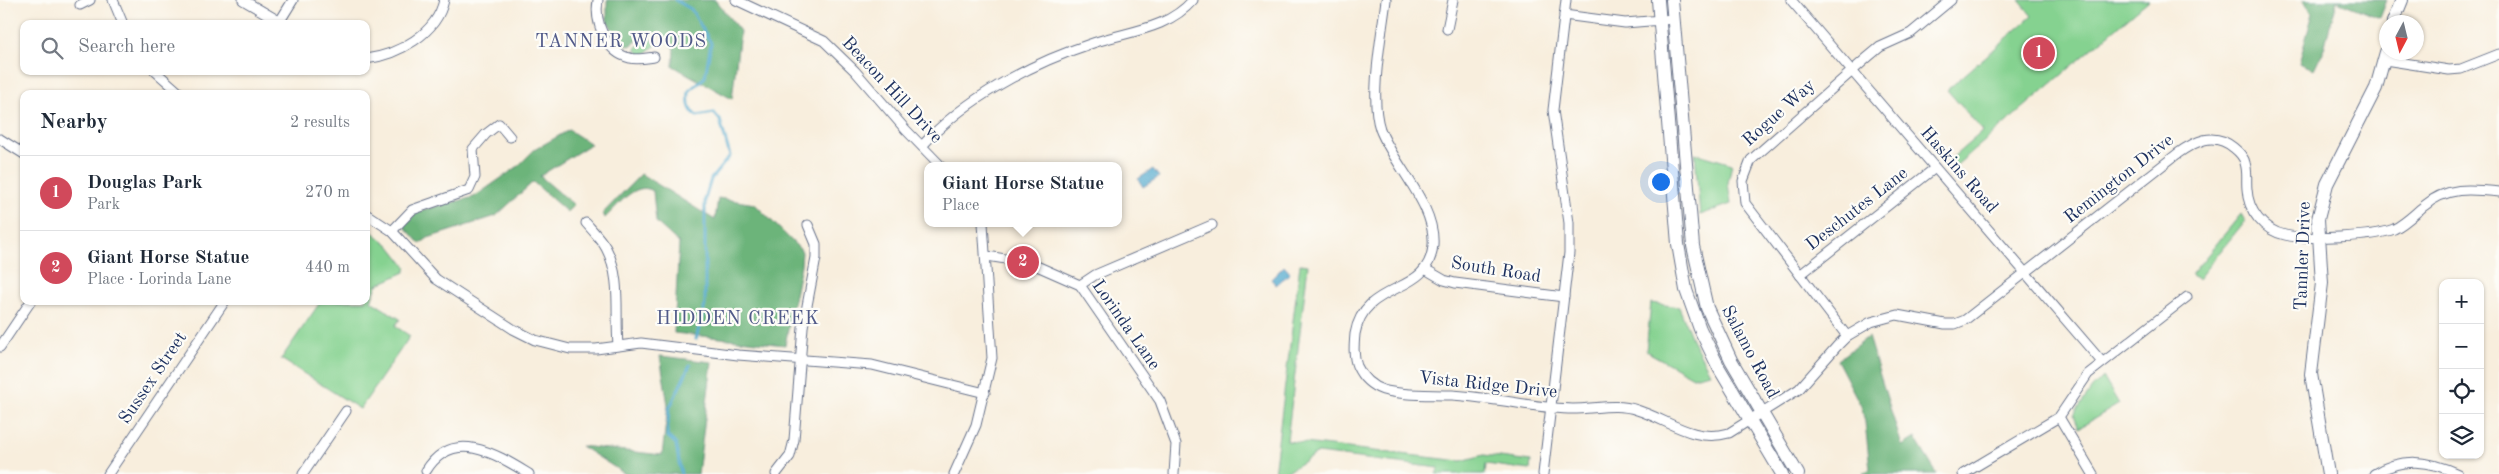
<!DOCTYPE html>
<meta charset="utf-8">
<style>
:root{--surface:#fff;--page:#f2f2f3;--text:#1f2937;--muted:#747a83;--line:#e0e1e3;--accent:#d1495b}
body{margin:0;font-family:"Old Standard TT",serif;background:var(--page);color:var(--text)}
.controls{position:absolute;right:15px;bottom:15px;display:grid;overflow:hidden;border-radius:10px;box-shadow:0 1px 4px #0004}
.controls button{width:45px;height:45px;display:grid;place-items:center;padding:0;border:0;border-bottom:1px solid var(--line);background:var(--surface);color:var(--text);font:25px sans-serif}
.compass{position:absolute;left:2379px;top:15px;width:45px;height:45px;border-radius:50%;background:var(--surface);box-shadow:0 1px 4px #0004;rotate:187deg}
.you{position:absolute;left:1660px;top:181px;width:18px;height:18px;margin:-12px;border:4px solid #fff;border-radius:50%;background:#1a73e8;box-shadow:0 0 0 8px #1a73e833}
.badge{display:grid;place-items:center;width:32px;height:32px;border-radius:50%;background:var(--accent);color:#fff;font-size:16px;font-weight:700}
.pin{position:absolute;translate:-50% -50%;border:2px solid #fff;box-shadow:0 1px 5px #0006}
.popup{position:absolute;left:924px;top:162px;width:198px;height:65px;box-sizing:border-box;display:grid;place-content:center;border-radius:10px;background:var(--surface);filter:drop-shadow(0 1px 4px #0005);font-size:16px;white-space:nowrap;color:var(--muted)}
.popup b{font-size:19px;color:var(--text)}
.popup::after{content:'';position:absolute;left:50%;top:100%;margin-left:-10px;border:10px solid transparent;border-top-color:var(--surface)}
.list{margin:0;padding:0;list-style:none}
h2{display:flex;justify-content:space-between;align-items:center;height:65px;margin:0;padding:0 20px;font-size:21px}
h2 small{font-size:16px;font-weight:400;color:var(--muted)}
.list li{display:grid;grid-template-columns:32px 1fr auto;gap:15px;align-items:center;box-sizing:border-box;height:75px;padding:0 20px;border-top:1px solid var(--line)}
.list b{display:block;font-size:19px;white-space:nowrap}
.list p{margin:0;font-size:16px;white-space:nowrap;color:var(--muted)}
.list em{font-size:16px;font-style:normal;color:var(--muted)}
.icon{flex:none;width:28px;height:28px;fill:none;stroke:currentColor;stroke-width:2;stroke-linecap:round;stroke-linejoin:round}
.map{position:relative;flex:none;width:2499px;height:474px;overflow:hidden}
.search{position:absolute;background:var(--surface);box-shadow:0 1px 4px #0004;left:20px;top:20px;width:350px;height:55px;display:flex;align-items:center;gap:12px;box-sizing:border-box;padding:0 18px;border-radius:10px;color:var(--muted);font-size:19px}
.panel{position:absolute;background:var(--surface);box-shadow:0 1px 4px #0004;left:20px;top:90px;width:350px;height:215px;border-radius:10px}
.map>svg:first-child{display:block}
.green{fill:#85d290;stroke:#508077}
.forest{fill:#6cb47a;stroke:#44726c}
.water{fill:#50a8cd;stroke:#366c96}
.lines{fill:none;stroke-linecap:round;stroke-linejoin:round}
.stream{stroke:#50a8cd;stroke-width:3}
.street-casing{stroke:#68728a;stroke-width:11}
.secondary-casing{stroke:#68728a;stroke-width:14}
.street{stroke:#fff;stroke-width:9}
.secondary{stroke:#fff;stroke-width:12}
.labels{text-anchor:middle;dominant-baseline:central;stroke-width:4.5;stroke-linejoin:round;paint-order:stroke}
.street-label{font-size:18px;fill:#1b2f5e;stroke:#fdfcf7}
.neighbourhood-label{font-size:19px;letter-spacing:1px;fill:#515a89;stroke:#fdfcf7}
</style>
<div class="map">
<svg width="2499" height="474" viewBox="0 0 2499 474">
<rect width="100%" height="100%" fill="#fdfcf7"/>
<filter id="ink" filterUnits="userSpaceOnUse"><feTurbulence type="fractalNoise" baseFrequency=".02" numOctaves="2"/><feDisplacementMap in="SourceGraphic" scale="10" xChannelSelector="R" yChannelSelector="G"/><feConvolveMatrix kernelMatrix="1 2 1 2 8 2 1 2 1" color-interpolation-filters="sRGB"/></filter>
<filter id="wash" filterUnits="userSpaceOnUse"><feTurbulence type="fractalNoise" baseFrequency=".0096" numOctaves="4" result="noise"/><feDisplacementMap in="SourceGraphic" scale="20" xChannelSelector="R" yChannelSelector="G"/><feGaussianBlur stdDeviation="1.12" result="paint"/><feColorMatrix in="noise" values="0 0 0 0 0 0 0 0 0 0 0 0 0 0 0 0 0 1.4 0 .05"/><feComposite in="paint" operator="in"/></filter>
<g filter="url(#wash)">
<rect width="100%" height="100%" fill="#f8eedd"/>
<g class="green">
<path d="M2019 0H2149L1952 169 1946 163 1983 131 1947 90 2032 16Z"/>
<path d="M649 37 656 45 641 57 635 48Z"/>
<path d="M1695 153 1732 164 1728 183 1731 204 1700 215Z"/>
<path d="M2241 214 2245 221 2198 279 2191 275Z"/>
<path d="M368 229 389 245 407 268 405 272 377 285 371 301 400 319 395 326 410 336 360 409 281 359 321 301H366Z"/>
<path d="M1300 264 1308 265 1287 441 1461 461 1484 455 1531 461 1530 470 1486 464 1485 474H1436L1439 468 1318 453 1283 474H1274Z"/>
<path d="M1651 303 1679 307 1692 339 1710 373 1693 377 1646 351Z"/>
<path d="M2103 377 2119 404 2079 428 2074 415 2092 388Z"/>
</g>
<g class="forest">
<path d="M607 0H715L740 31 732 99 673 66 674 49 664 36C648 29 642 38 630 46L622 44 607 21Z"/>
<path d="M2303 0H2387L2380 18 2337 1 2324 48 2314 69 2299 63 2313 13Z"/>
<path d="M569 130 591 144 540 176 574 205 567 212 533 182 496 216 428 238 420 244 403 225 415 214 426 209 474 197 517 167 534 150Z"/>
<path d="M641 174 715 220 718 198 755 204 799 248 802 252 801 265 785 345 674 333 679 243 656 222 653 191C635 180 617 207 605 218L603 213Z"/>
<path d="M1868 337 1902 446 1915 438 1937 474H1863L1870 469 1865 422 1861 406 1837 360Z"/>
<path d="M660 356 712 362 698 474H625L581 446 662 455 668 405Z"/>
</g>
<g class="water">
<path d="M1153 169 1159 177 1143 187 1138 179Z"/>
<path d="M1284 266 1290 273 1276 285 1271 279Z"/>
</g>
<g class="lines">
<g class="stream">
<path d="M675 0 691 9 711 43 705 77 689 91C688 102 688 110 697 116L714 113 720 120 730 156 711 179 705 199V305L696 339"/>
<path d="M681 474 676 444 667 436 669 409 690 365"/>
</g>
</g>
</g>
<g filter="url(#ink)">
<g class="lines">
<g class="street-casing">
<g id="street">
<path d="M113 0 123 24"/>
<path d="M243 0 284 24"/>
<path d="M598 0C594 22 606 53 630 58 637 60 647 58 654 57"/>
<path d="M736 0 824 41 855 71 906 130 941 166"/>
<path d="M1386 0C1382 34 1369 97 1380 129 1394 166 1436 205 1433 245 1429 298 1365 278 1355 334 1354 345 1353 356 1357 366 1362 377 1371 386 1383 390 1405 396 1430 394 1452 395 1467 396 1482 398 1496 400 1521 403 1548 409 1573 409 1595 409 1616 403 1637 410 1669 420 1693 443 1729 433L1799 389 1838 345 1847 336 1871 322 1897 315 1945 324H1955L1965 320 2177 154C2195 141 2214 131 2234 148 2239 152 2244 157 2245 163 2248 172 2246 180 2247 189 2248 211 2263 230 2285 235 2305 240 2375 237 2394 229 2406 223 2414 214 2424 206 2447 186 2471 189 2499 192"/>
<path d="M1791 0 2102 362"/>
<path d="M80 5 90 0"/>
<path d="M1564 15 1625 23 1674 19"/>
<path d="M280 21 293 0"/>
<path d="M1447 29 1453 0"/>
<path d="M366 59C397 55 437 34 444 0"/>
<path d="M2385 60 2449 70 2461 69 2499 54"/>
<path d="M155 71 181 94"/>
<path d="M0 139 24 154"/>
<path d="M922 146C965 98 1032 63 1093 43 1128 31 1167 30 1193 0"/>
<path d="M366 214 392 231 436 279 513 329 535 340 570 349H596L641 343 738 355 872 365 985 393"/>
<path d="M586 223C593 231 601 239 606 248 622 278 615 312 618 345"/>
<path d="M392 231 412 210 469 190 475 177 473 149 486 134 499 124 510 137"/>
<path d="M987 256 1030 263 1080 285 1160 401 1176 444 1174 474"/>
<path d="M1425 269 1444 280 1455 283 1564 297"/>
<path d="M1800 275 1935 168"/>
<path d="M1080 285 1095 275 1212 225"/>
<path d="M1847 336 1745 203 1743 181 1751 160 1868 57 1880 47 1911 33 1951 0"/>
<path d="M0 347 31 301"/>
<path d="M2059 417 2093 474"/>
<path d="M426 471C453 427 496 454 529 474"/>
<path d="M108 474 225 301"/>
<path d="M303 474 346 411"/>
<path d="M776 474 790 456 794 440 803 327 816 258V244L808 225"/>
<path d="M954 474 976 425 992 358 983 223"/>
<path d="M1543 474 1569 253V223L1553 110 1566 0"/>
<path d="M1963 474 2059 417 2088 374 2187 297"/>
<path d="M2374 474C2402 457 2429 460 2458 474"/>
</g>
</g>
<g class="secondary-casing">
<g id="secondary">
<path d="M1658 0 1678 244 1686 290 1700 329 1719 368 1782 474"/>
<path d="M1672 0 1693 246 1707 308 1731 360 1798 474"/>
<path d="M2393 22 2402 0"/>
<path d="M2328 474 2311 374 2322 283 2318 219 2327 184 2376 88 2386 52"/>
</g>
</g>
<use href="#street" class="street"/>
<use href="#secondary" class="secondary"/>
</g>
</g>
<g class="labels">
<g class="street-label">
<text transform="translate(892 90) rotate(47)">Beacon Hill Drive</text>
<text transform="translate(1779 113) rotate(-42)">Rogue Way</text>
<text transform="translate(1959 170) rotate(49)">Haskins Road</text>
<text transform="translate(2119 179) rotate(-38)">Remington Drive</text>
<text transform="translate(1857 209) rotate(-38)">Deschutes Lane</text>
<text transform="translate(2303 256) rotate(-88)">Tannler Drive</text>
<text transform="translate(1496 270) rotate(9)">South Road</text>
<text transform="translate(1126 325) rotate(55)">Lorinda Lane</text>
<text transform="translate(1750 352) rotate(62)">Salamo Road</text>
<text transform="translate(153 378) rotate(-56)">Sussex Street</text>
<text transform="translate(1488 385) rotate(6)">Vista Ridge Drive</text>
</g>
<g class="neighbourhood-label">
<text x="621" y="42">TANNER WOODS</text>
<text x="738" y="319">HIDDEN CREEK</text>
</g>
</g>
</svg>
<div class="controls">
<button>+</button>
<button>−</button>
<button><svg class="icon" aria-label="locate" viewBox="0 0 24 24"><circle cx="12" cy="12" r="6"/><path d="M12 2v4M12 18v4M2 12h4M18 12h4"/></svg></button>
<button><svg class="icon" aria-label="layers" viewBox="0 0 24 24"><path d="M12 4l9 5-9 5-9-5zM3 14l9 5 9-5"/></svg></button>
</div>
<svg class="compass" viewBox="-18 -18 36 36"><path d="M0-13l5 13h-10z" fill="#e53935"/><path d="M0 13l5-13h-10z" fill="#747a83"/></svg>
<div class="you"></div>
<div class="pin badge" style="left:2039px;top:53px">1</div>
<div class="pin badge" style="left:1023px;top:262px">2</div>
<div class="popup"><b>Giant Horse Statue</b>Place</div>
<div class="search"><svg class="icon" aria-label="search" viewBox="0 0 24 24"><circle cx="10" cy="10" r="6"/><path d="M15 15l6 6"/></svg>Search here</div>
<section class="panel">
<h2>Nearby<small>2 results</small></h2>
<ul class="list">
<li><span class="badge">1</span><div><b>Douglas Park</b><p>Park</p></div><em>270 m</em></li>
<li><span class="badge">2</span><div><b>Giant Horse Statue</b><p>Place · Lorinda Lane</p></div><em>440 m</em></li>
</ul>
</section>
</div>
